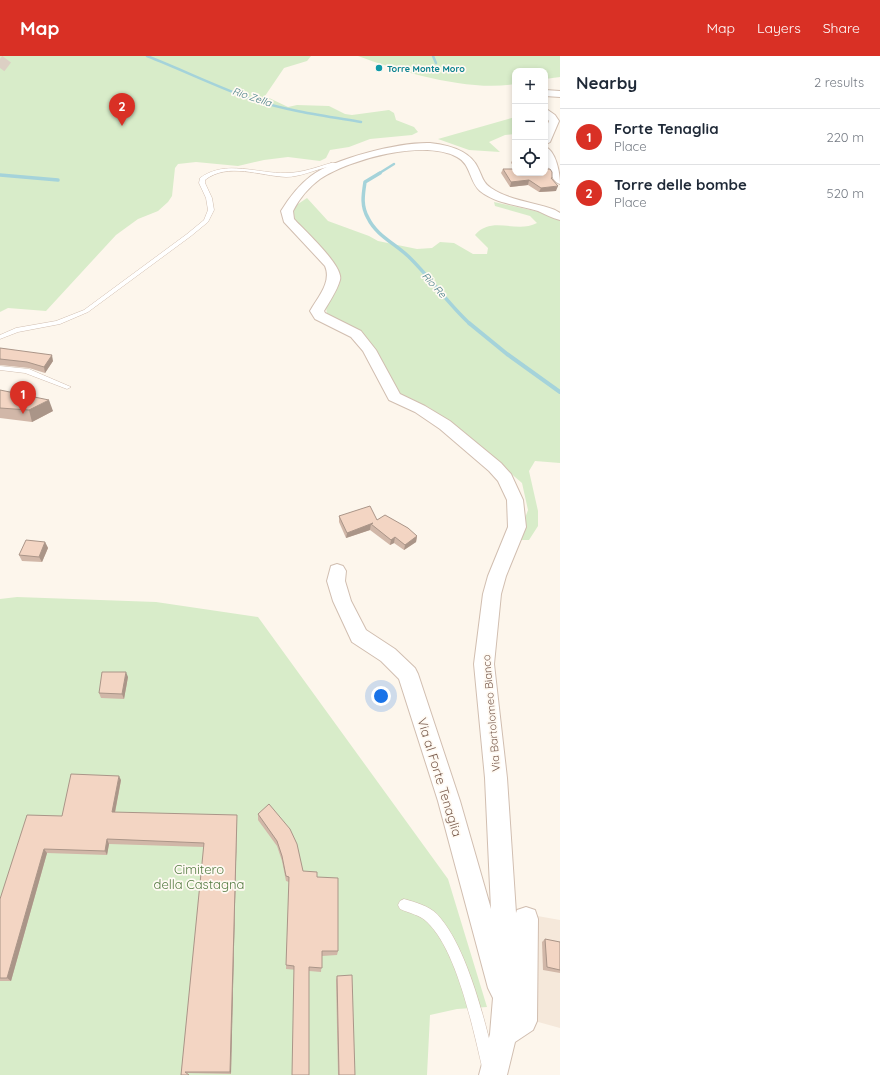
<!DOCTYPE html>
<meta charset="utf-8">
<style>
:root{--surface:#fff;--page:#f6f6f7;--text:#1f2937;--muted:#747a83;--line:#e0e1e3;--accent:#d93025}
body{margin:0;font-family:Quicksand,sans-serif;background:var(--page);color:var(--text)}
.controls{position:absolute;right:12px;top:12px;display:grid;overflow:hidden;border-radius:8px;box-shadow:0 2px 6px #0003}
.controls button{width:36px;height:36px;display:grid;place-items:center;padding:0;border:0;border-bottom:1px solid var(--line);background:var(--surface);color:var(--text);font:20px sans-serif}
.you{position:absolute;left:381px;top:640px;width:14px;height:14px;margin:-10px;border:3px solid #fff;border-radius:50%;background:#1a73e8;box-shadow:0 0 0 6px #1a73e833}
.badge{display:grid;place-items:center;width:26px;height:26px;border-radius:50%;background:var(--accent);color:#fff;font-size:13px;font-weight:700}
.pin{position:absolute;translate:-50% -33px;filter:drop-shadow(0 1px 2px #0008)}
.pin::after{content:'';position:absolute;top:21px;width:14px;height:12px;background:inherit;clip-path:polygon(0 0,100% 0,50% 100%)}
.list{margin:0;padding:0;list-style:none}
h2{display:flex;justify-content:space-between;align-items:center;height:52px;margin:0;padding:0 16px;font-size:17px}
h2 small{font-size:13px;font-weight:400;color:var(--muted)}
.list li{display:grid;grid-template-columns:26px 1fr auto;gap:12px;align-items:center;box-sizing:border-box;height:56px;padding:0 16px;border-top:1px solid var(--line)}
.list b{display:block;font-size:15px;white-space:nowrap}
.list p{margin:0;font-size:13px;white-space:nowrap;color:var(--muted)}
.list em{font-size:13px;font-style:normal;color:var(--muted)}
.icon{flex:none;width:22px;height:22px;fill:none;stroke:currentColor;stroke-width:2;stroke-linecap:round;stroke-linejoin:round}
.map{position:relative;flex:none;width:560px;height:1019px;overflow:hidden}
header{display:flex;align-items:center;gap:24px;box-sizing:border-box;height:56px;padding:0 20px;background:var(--accent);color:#fff}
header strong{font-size:19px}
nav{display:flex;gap:22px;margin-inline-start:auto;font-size:14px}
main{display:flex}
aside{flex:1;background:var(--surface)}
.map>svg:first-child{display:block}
.residential{fill:#f5e8da}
.green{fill:#d8ecc9}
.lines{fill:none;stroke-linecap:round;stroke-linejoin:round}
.stream-far2{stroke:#a5d3da;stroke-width:2.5}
.stream-far1{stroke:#a5d3da;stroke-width:3.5}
.stream{stroke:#a5d3da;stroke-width:4}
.motorway-tunnel{stroke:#dcd0c4;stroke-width:11;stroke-dasharray:11 5.5;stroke-linecap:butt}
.service-casing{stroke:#d1beb0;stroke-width:1}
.minor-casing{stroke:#d1beb0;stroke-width:2}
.service{fill:#fff;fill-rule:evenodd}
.minor{fill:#fff;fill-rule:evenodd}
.wall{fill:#d1b7a8}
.shaded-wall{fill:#aa9588}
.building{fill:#f3d5c3;stroke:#aa9588}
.culture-dot{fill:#0f9aa8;stroke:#fffaf3;stroke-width:1.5}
.labels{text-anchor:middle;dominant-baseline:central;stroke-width:3.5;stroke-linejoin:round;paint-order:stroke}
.far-culture-label{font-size:9px;font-weight:bold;fill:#0d838f;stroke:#fffaf3;text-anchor:start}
.far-water-label{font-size:10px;font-style:italic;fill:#437c86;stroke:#fffaf3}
.street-label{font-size:11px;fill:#7a5c4d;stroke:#fffaf3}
.near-street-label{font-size:13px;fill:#7a5c4d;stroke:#fffaf3}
.near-park-label{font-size:13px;fill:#537a41;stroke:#fffaf3}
</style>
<header>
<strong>Map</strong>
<nav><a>Map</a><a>Layers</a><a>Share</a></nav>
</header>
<main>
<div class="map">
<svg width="560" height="1019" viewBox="0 0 560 1019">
<rect width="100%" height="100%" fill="#fdf6ec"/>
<path class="residential" d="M515 856 560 864V972L513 959Z"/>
<g class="green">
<path d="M0 0H311L307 5 284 12 265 40 288 51 297 49 329 50 345 58 352 59 389 54 394 57 396 64 414 71 418 76 412 79 370 83 349 91 330 94 326 102 320 105 288 101 264 104 238 110 196 106 178 108 175 112 172 140 168 146 158 155 138 163 116 179 46 255 8 252 0 256Z"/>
<path d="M358 0H560V21L545 23V15H515V28C469 36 401 16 358 0Z"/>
<path d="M515 61V78L505 79 489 86 500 96 469 94 438 83Z"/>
<path d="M307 142 328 165 369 180 378 185 417 193 432 192 440 186 454 187 473 198H487L488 192 475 179C492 159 516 178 537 167L530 160 495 150 494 146 544 157 560 164V407L535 405 529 415 538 455V470L529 484H517L528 454 522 427 466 379 430 352 400 339 367 284 327 259 326 251 340 227 338 212 292 162 295 150Z"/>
<path d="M17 541 156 546 258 561 448 823 487 951 457 953 430 959 427 1019H0V543Z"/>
</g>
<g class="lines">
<g class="stream-far2">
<path d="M147 0C183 14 217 31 254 44 288 55 325 60 361 66"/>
<path d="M433 0 436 7"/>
<path d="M378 118 394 108"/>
</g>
<g class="stream-far1">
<path d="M380 117 365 126C363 139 361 150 368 162 376 179 394 187 408 200 430 221 447 247 470 268"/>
<path d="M0 119 58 124"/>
</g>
<path class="stream" d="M469 267 507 298 560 336"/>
<path class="motorway-tunnel" d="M0 12 9 0"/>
<g class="service-casing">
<g id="service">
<path d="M331 107H338L346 109C341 112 333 110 328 111 314 114 300 121 286 121 260 120 228 106 205 124V127L212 142 214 154 208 166 191 180 88 256 60 268 18 276 0 283V279L16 272 56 265 84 254 187 178 204 164 208 154 206 142 199 127 200 122C226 103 258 118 286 117 302 117 317 111 331 107Z"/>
<path d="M0 310 29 313 71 331 67 333 25 317 0 314Z"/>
<path d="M404 843C415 846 429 850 437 858 469 892 487 974 498 1019H484C474 978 458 895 427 866 420 859 409 857 400 853L398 849 400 845Z"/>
</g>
</g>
<g class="minor-casing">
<g id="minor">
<path d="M545 34 560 35V41L545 40Z"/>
<path d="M545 52 555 59 559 65 550 86 545 89V75L549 65 545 60Z"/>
<path d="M430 87C448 89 470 94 478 112 482 120 483 127 491 132 510 145 535 146 555 154L560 157V164C552 162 545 158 538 155 519 149 496 148 480 135 469 125 471 108 457 101 424 83 350 103 320 123 309 131 299 143 293 155L294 163C304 174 344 210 340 224 337 235 329 246 324 255L325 257 361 275 376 294 400 338 425 350 450 365 501 407 511 418 523 444 526 471 506 520 501 538 494 608 507 722 516 857 517 854 526 851 535 854 538 863 537 965 533 974 515 986 507 1019H479L490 978 493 942 488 932 438 745 399 623 381 605 352 586 333 545 327 525 331 510 337 508 343 510 346 515 345 525 351 545 366 574 395 593 415 612 418 618 460 745 491 853 485 722 474 608 483 538 488 520 508 471 507 444 498 425 489 415 440 373 415 356 389 344 363 295 351 281 315 263 310 255C318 241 332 226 325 210L284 166 281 155C289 142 299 129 311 120 335 102 400 86 430 87Z"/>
<path d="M545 91C556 94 560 118 560 128 549 125 545 101 545 91Z"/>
</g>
</g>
<use href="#service" class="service"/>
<use href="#minor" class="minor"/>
</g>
<g class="wall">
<path d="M513 102H515V111L511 107Z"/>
<path d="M503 113 552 122V124L556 135 539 136 528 129 510 131 501 117Z"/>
<path d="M0 292 53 305 45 317 29 312 0 309Z"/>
<path d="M0 334 53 355 32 366 0 362Z"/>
<path d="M339 460 377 464 417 480 416 486 404 494 394 487 390 489 370 474 346 482 339 466Z"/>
<path d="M45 486 48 492 42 506 22 505 19 499Z"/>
<path d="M128 621 124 643 101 642 99 637Z"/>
<path d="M121 724 115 757 237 763 231 1018 187 1017 181 1019 204 791 109 788 107 799 47 797 11 925H0V843L62 760Z"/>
<path d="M258 758 303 815 317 821 338 895 337 899 322 900 321 916 286 913 289 826 286 825 282 805 277 790 258 764Z"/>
<path d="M545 883 560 886V917L543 914 542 886Z"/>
<path d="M337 920 355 1019H338L336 924Z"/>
</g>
<g class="shaded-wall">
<path d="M529 124 528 129 510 131 511 126Z"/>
<path d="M558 130 556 135 539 136 541 132Z"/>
<path d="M52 299 53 305 45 317 44 311Z"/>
<path d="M49 344 53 355 32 366 29 354Z"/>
<path d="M373 467 371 468 370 474 346 482 347 477Z"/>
<path d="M417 480 416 486 404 494 405 489Z"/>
<path d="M395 481 394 487 390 489 391 484Z"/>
<path d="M45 486 48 492 42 506 39 501Z"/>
<path d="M126 616 128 621 124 643 122 638Z"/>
<path d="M119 720 121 724 114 761 112 756Z"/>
<path d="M237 759V763L231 1018 230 1016Z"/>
<path d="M107 783 109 788 107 799 105 795Z"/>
<path d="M44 793 47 797 11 925 7 922Z"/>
</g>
<g class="building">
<path d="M503 113H515V117H545V113H550L552 116V122H551L558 130 541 132 529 124 511 126Z"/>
<path d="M0 292 52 299 44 311 27 306 0 303Z"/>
<path d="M0 334 49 344 29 354 0 352Z"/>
<path d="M370 450 377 464 385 459 408 472 417 480 405 489 395 481 391 484 371 468 373 467 347 477 339 460Z"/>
<path d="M26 484 45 486 39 501 19 499Z"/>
<path d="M102 616H126L122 638 99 637Z"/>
<path d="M71 718 119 720 112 756 237 759 230 1016H185L189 1019H181L204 787 107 783 105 795 44 793 7 922H0V843L27 759 62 760Z"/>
<path d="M269 748 290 773 297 788 303 815 317 816V821L338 822V895H322V912L309 911V1019H292L294 910 286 909 289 821 286 820 282 800 277 785 258 758Z"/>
<path d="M545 883 560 886V914L547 911Z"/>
<path d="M352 919 355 1019H339L337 920Z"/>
</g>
<circle class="culture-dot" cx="379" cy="12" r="4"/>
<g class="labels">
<g class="far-culture-label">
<text x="387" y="12">Torre Monte Moro</text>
</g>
<g class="far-water-label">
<text transform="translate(252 41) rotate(18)">Rio Zella</text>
<text transform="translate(434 229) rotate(48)">Rio Re</text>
</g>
<g class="street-label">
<text transform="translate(491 657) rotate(-95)">Via Bartolomeo Bianco</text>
</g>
<g class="near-street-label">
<text transform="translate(440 721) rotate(73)">Via al Forte Tenaglia</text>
</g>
<g class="near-park-label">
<text x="199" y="813">Cimitero<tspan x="199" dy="15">della Castagna</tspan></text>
</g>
</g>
</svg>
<div class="controls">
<button>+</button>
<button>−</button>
<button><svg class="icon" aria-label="locate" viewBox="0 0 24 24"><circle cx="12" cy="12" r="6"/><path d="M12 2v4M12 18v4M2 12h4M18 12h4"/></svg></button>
</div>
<div class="you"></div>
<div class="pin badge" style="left:23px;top:358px">1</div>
<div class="pin badge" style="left:122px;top:70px">2</div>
</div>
<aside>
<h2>Nearby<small>2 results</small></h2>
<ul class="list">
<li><span class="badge">1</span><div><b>Forte Tenaglia</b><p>Place</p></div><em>220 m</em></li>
<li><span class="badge">2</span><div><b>Torre delle bombe</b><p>Place</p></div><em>520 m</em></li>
</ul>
</aside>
</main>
